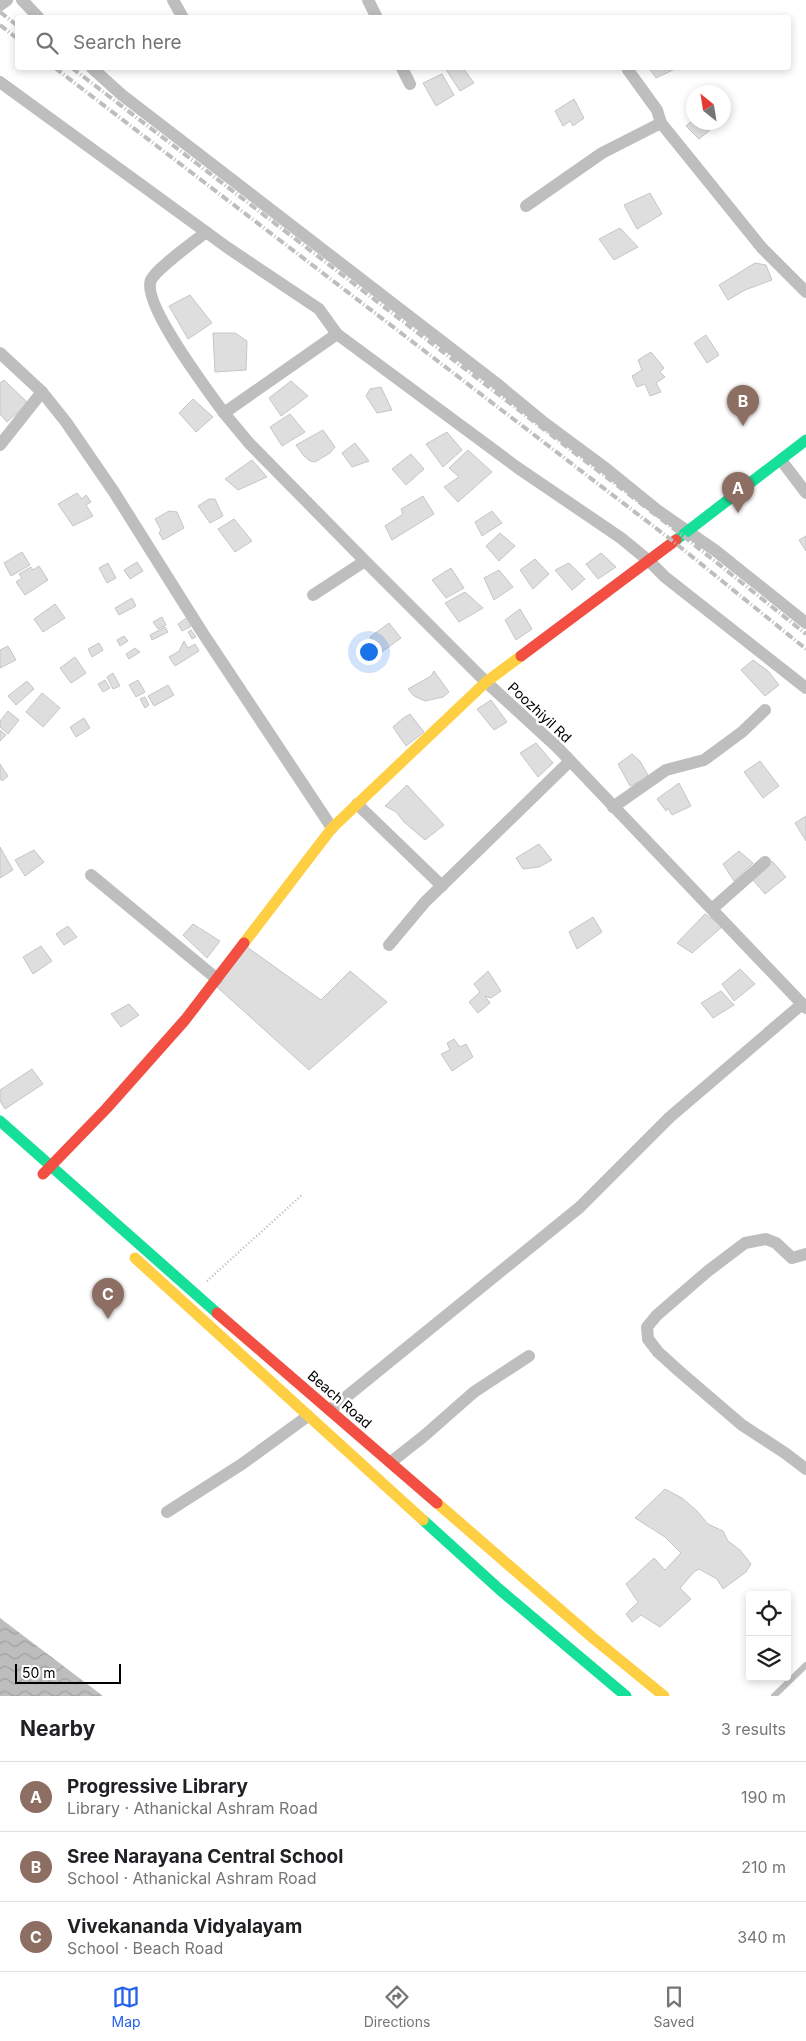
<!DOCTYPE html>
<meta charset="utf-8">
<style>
:root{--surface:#fff;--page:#f2f2f2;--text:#202124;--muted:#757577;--line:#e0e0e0;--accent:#2563eb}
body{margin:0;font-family:Inter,sans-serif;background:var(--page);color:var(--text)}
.controls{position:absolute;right:15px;bottom:15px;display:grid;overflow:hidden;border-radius:5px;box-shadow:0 2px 8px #0003}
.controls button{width:45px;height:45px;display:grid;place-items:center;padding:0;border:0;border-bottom:1px solid var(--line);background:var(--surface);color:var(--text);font:25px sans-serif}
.compass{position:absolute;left:686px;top:85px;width:45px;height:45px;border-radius:50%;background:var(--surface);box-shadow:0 2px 8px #0003;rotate:330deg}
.scale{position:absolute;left:15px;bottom:12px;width:106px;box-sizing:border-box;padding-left:5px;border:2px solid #000;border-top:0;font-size:14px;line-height:18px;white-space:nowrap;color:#000;-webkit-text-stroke:4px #fff;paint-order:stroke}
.you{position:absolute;left:368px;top:651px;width:18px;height:18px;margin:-12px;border:4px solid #fff;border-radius:50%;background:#1a73e8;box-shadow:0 0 0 8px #1a73e833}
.badge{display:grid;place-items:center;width:32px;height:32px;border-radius:50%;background:var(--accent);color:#fff;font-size:16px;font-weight:700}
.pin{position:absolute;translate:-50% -41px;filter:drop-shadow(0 1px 2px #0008)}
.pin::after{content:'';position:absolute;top:26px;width:18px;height:15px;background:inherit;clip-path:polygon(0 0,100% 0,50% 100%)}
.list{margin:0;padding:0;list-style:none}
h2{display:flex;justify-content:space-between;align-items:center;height:65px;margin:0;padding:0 20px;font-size:21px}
h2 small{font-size:16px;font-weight:400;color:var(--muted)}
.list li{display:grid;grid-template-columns:32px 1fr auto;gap:15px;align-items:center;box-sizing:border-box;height:70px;padding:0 20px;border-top:1px solid var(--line)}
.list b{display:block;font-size:19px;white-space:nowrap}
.list p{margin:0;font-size:16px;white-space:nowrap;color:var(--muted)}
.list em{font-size:16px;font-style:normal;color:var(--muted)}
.icon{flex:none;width:28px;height:28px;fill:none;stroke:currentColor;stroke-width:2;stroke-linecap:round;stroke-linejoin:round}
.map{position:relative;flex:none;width:806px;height:1696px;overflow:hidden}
.search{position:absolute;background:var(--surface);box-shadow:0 2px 8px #0003;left:15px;right:15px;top:15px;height:55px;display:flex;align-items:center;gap:12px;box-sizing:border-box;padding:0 18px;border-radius:5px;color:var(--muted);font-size:19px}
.sheet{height:275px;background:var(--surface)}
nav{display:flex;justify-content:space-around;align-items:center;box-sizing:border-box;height:70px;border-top:1px solid var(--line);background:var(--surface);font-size:14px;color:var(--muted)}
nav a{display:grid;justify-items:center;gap:2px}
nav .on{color:var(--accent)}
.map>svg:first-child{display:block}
.water{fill:url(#water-waves)}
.building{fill:#dedede;stroke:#c6c6c6}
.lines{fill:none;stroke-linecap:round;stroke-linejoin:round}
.path{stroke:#b9b9b9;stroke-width:2.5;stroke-dasharray:1 2.5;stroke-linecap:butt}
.lane{stroke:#bebebe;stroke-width:6}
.street{stroke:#bebebe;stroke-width:12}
.fast{stroke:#16e098;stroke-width:11}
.slow{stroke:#ffcf43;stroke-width:11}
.jam{stroke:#f24e42;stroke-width:11}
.rail{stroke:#bebebe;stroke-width:4;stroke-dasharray:8 2.5 1 2.5;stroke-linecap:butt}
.labels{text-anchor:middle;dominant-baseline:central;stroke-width:5;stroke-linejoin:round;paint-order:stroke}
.street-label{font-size:14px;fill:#000;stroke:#fff}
</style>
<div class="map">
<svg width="806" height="1696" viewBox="0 0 806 1696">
<defs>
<pattern id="water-waves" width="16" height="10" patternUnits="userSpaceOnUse" patternTransform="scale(1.25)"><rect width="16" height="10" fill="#bdbdbd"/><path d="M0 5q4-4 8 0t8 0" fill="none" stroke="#a1a1a1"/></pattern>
</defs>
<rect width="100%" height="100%" fill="#fff"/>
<path class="water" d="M0 1618 103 1696H0Z"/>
<g class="building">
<path d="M445 68H463L474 83 460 91Z"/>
<path d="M649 68H677L656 78Z"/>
<path d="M442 74 454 95 436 106 423 83Z"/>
<path d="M574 99 584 118 573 126 570 121 563 126 555 111Z"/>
<path d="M694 119V122L719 123 699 139 686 126Z"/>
<path d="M650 193 662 214 637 229 624 205Z"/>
<path d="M620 228 638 247 614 260 599 239Z"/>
<path d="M755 263 766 265 772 280 745 290 728 300 719 285Z"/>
<path d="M190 295 212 323 188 339 169 306Z"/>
<path d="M213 333H235L247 341 246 370 215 372Z"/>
<path d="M706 335 719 355 707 363 694 343Z"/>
<path d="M651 352 664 368 660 372 665 377 656 383 661 392 650 396 645 384 637 387 632 376 642 370 638 360Z"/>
<path d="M4 380 28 403 7 422 0 414V383Z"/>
<path d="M291 381 308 396 281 416 269 398Z"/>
<path d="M381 387 392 410 377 413 366 396 370 389Z"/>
<path d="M193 399 213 417 196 432 179 413Z"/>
<path d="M290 414 305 432 282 446 270 427Z"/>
<path d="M323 430 335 447 330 453 315 462 310 461 304 456 296 445Z"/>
<path d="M447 432 462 450 443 467 426 444Z"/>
<path d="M355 443 369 461 352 467 342 453Z"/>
<path d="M468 450 492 472 458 502 444 487 459 477 449 468Z"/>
<path d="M411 454 424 469 406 485 392 469Z"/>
<path d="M252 460 267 477 238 490 225 479Z"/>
<path d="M77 493 82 499 86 495 91 502 86 505 93 516 73 526 58 504Z"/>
<path d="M423 496 434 514 392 540 385 526 403 514 401 509Z"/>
<path d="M209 499H215L223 516 210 523 198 506Z"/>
<path d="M169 511 177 512 184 528 163 540 159 533 161 530 155 519Z"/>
<path d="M492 511 502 523 482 536 475 522Z"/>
<path d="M234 519 252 541 235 552 218 529Z"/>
<path d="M500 533 515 546 499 561 486 546Z"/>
<path d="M806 536V551L799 540Z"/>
<path d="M22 552 30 565 11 576 4 563Z"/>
<path d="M601 553 616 567 598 579 586 564Z"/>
<path d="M535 559 549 574 533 589 520 570Z"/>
<path d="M137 562 143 571 130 579 124 570Z"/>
<path d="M108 563 116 578 107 583 99 568Z"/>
<path d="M569 563 585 579 572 590 555 570Z"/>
<path d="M39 566 48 580 25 595 16 582 22 578 19 574 31 567 33 570Z"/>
<path d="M451 568 464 588 446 598 432 580Z"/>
<path d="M499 570 513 587 494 600 484 578Z"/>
<path d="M465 592 483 608 459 622 445 603Z"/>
<path d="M132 598 136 606 119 615 115 608Z"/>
<path d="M55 604 65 618 43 632 34 619Z"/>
<path d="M520 609 532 629 516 640 505 620Z"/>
<path d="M192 614 190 627 182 631 178 624Z"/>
<path d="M162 617 166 625 158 629 153 622Z"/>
<path d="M389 623 401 638 379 654 370 637Z"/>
<path d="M165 627 168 632 152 640 150 635Z"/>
<path d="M191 630 196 637 192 639 188 632Z"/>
<path d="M124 636 128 641 120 646 117 640Z"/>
<path d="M184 641 188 648 195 644 199 651 175 666 169 657 179 651Z"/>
<path d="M99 643 103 650 92 657 88 649Z"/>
<path d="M8 646 16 660 0 668V650Z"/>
<path d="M135 648 140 652 129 659 126 654Z"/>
<path d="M75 657 86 673 71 683 60 668Z"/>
<path d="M753 660 768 671 779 685 765 696 741 670Z"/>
<path d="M434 671 449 692 443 697 425 701 414 696 408 689 431 676Z"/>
<path d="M113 673 120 686 113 689 107 677Z"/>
<path d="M105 680 110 688 103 692 98 684Z"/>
<path d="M138 680 145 692 136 697 129 685Z"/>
<path d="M27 681 34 689 16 705 8 696Z"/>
<path d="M168 685 174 695 154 706 148 696Z"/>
<path d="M42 693 60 708 43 727 26 712Z"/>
<path d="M145 697 149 705 145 708 140 699Z"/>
<path d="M491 700 507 722 494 730 477 709Z"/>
<path d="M8 711 19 720 8 734 0 727V721Z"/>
<path d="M410 714 424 732 406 746 393 727 402 719Z"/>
<path d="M84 718 90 728 76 737 70 727Z"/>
<path d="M0 730 6 735 0 741Z"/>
<path d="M536 743 553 763 538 777 520 753Z"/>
<path d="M632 754 640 761 649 777 630 786 618 764Z"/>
<path d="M760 761 779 786 763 798 744 772Z"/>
<path d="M0 764 8 776 2 781 0 778Z"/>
<path d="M679 783 691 806 672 815 668 808 666 811 657 799Z"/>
<path d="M407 785 444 825 425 840 404 822 396 812 385 806Z"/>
<path d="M806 816V841L795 823Z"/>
<path d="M539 844 552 860 539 867 523 869 516 858Z"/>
<path d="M0 847 13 870 0 878Z"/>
<path d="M34 850 44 862 25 876 15 860Z"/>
<path d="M739 851 753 863 734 881 723 864Z"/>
<path d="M772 861 786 877 765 894 752 879Z"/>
<path d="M705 914 723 926 692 953 677 943Z"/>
<path d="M593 917 602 932 577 949 569 932Z"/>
<path d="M193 924 220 941 207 958 183 935Z"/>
<path d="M68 926 77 937 64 945 56 934Z"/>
<path d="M41 946 52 961 33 974 23 957Z"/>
<path d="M247 947 321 1000 350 971 387 1002 309 1070 217 987Z"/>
<path d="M740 969 755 984 734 1001 722 984Z"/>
<path d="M488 971 501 991 491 998 485 996 490 1003 478 1013 469 1002 480 992 474 984Z"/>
<path d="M721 991 734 1005 713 1018 701 1003Z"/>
<path d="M129 1004 139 1015 121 1027 111 1014Z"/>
<path d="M454 1039 460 1047 466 1044 473 1057 452 1071 441 1054 450 1050 447 1043Z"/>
<path d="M32 1069 43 1084 5 1109 0 1101V1090Z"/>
<path d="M665 1489 682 1498 697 1511 708 1524 723 1531 728 1541 740 1550 751 1564 746 1572 723 1589 717 1579 699 1569 694 1572 680 1588 691 1599 660 1627 641 1615 632 1622 626 1614 638 1602 626 1584 654 1558 665 1570 681 1553 665 1537 635 1518Z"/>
</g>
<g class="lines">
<path class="path" d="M207 1281 303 1194"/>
<path class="lane" d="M774 1696 806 1665"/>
<g class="street">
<path d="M22 0 39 18"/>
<path d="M173 0 183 18"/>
<path d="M368 0 377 18"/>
<path d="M0 5 7 0"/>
<path d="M92 68 122 95 496 383 542 421 604 467 657 510 716 551 806 623"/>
<path d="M402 68 410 84"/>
<path d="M628 70 657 110 661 123 762 248 806 292"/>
<path d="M0 82 228 248 319 309 337 334 518 468 621 538 649 561 665 577 806 688"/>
<path d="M526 206 602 153 661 123"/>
<path d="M206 232C194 242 157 268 151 280 141 303 209 392 224 413"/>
<path d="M337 334 224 413 249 443 365 561 486 682 557 747 806 1008"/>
<path d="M0 353 42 392 66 422 114 492 202 632 332 828"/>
<path d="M0 445 42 392"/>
<path d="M781 460 806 493"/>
<path d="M313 595 365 561"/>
<path d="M357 804 442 886"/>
<path d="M613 807 666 770 704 760 742 732 765 710"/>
<path d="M91 875 217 979"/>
<path d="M712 909 765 862"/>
<path d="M389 945 425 902 570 761"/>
<path d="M806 1254 792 1258 776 1243 766 1239 745 1243 708 1271 657 1315 647 1327 648 1339 658 1352 679 1371 742 1425 785 1453 806 1469"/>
<path d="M330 1410 580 1207 670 1117 802 1004"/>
<path d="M391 1462 424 1436 474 1392 529 1356"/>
<path d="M167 1512 242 1464 308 1416"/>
</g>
<g class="fast">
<path d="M676 540 806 440"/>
<path d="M0 1121 217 1313"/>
<path d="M423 1520 499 1589 626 1696"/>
</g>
<g class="slow">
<path d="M244 943 332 828 486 682 521 656"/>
<path d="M135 1258 423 1520"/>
<path d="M437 1503 593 1638 664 1696"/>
</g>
<g class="jam">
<path d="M521 656 676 540"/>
<path d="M43 1174 106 1109 185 1020 244 943"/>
<path d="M217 1313 437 1503"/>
</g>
<g class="rail">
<path d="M0 12 18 26"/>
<path d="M0 25 18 39"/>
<path d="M55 68 674 542 806 649"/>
<path d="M72 68 682 535 806 634"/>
</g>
</g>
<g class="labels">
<g class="street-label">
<text transform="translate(540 712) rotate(43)">Poozhiyil Rd</text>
<text transform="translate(340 1399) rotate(41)">Beach Road</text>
</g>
</g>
</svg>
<div class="controls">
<button><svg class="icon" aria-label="locate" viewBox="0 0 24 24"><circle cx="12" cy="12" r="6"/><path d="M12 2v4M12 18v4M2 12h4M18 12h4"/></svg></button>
<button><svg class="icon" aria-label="layers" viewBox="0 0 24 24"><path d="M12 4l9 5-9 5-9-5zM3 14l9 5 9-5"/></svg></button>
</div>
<svg class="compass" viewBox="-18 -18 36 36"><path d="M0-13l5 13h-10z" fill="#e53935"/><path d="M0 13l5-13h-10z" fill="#757577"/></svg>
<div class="scale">50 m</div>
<div class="you"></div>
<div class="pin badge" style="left:738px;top:513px;background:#8d6e63">A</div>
<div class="pin badge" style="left:743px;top:426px;background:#8d6e63">B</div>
<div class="pin badge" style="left:108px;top:1319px;background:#8d6e63">C</div>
<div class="search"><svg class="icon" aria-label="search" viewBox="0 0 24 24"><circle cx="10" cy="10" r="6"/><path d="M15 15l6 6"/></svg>Search here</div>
</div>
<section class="sheet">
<h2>Nearby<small>3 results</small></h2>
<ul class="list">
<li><span class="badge" style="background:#8d6e63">A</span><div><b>Progressive Library</b><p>Library · Athanickal Ashram Road</p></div><em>190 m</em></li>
<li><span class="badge" style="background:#8d6e63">B</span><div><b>Sree Narayana Central School</b><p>School · Athanickal Ashram Road</p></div><em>210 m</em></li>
<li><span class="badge" style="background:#8d6e63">C</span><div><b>Vivekananda Vidyalayam</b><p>School · Beach Road</p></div><em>340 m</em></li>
</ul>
</section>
<nav>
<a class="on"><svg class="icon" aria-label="map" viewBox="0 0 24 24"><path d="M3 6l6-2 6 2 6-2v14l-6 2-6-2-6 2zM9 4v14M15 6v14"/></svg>Map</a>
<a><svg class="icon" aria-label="directions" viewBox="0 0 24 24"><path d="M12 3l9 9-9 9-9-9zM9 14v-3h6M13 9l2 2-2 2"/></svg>Directions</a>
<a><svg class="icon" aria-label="saved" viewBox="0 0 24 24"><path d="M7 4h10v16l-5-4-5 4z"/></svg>Saved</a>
</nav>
